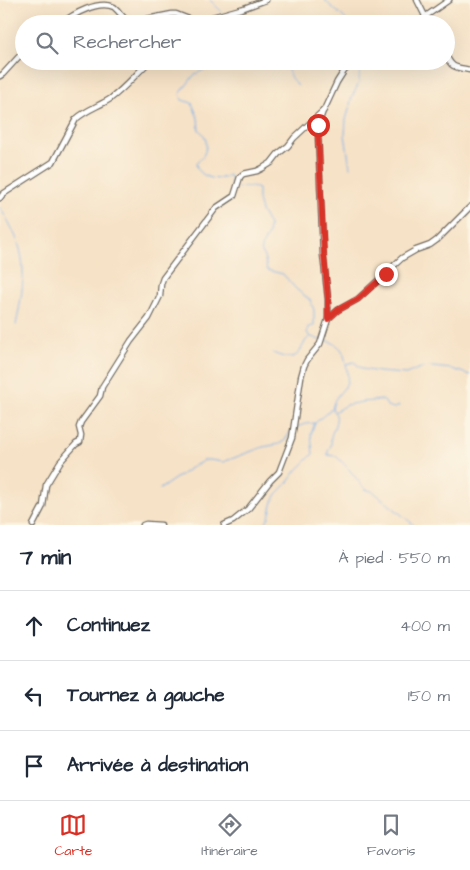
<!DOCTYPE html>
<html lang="fr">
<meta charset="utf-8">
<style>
:root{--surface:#fff;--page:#f6f6f7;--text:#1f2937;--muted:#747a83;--line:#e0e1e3;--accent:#d93025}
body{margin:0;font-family:"Architects Daughter",sans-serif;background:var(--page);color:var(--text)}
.stop{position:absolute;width:15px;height:15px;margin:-11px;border:4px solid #d93025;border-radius:50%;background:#fff}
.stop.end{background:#d93025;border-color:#fff;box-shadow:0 1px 5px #0008}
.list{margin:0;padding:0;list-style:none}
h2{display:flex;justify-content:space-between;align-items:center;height:65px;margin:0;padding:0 20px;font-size:21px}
h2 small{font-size:16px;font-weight:400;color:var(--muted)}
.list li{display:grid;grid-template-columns:32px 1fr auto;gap:15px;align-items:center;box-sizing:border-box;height:70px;padding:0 20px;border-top:1px solid var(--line)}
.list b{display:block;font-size:19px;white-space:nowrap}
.list em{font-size:16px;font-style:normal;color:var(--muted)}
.icon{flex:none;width:28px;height:28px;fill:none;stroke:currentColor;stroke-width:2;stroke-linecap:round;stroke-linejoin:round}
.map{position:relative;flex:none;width:470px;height:525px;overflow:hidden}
.search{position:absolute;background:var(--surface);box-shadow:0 5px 20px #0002;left:15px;right:15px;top:15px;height:55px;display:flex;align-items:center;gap:12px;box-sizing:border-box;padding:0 18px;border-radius:28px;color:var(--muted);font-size:19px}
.sheet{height:275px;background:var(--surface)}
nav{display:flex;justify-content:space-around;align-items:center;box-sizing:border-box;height:70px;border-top:1px solid var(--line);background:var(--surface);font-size:14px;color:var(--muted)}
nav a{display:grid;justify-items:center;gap:2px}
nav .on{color:var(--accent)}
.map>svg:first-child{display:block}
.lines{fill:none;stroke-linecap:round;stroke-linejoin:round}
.stream{stroke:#7cb0e9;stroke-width:1}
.minor-casing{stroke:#726b61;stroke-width:7}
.minor{stroke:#fff;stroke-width:4.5}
.route{stroke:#d93025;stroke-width:6}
</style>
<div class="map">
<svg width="470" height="525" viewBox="0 0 470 525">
<rect width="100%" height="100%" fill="#fcf5e5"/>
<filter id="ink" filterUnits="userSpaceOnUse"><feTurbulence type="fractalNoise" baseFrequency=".02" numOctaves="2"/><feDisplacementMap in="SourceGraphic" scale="10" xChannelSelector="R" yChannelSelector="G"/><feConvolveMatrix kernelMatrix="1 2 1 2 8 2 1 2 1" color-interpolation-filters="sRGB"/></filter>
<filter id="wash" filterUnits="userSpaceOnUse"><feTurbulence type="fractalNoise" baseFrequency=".0096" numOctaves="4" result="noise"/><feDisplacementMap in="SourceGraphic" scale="20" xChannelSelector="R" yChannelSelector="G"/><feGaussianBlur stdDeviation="1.12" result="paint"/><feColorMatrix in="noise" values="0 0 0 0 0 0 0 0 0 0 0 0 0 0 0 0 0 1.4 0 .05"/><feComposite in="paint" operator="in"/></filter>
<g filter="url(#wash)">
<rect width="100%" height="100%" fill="#f6e2c6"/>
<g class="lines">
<g class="stream">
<path d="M210 0 222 12"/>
<path d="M325 0C332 9 343 14 349 24"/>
<path d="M224 24 225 21 224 15"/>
<path d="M231 61 201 71 194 75 180 94 182 100 192 103 198 118 199 130C208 136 208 149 202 157 200 160 198 161 196 164 198 174 211 181 221 178 224 178 226 176 229 175 232 179 229 184 232 188L234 189"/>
<path d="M275 61 277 65 283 66 287 68 291 78 298 86"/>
<path d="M350 167 345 135 346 120 352 97 359 83 360 61"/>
<path d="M238 188C244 186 252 186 258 189V200L261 211 269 225 268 235 261 247V250L265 260 267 270 283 274 296 289 310 300 314 310V326L308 327 307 332 309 336 320 340"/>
<path d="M0 208C29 251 26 276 16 325"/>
<path d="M324 340C330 341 337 344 341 349 345 353 349 377 347 382 344 391 335 395 333 405 331 411 335 411 336 415 338 420 332 432 331 437 330 441 332 440 331 445 330 449 327 450 328 455L336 456 347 467 365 489 374 492 414 525"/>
<path d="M273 353C282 357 294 361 300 351 302 349 302 346 304 344 305 341 307 339 309 337"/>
<path d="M346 364 354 362 362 369 379 372 406 374 420 368 433 367 452 369 470 375"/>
<path d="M334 412 346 405 362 402 382 400 385 402 387 406 394 408 399 406"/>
<path d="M294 428 305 424 315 423"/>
<path d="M160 489 192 467 205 460H210L223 462 263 447 279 444 284 441 291 431"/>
<path d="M264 525 269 517 273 501 277 494 285 486 297 470 313 454 311 434 315 423 331 409"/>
</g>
</g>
</g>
<g filter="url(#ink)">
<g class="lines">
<g class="minor-casing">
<g id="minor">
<path d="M417 0 429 24"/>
<path d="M61 24C73 14 98 0 114 7 121 13 122 18 131 24"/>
<path d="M136 24 147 19 172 14H176L194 21"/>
<path d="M187 24 244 8 266 0"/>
<path d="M417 24 426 16 449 0"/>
<path d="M446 55C452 69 456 67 470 70"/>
<path d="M0 76 3 74 24 51"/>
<path d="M323 111 318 125V134L323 255 328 299V319"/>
<path d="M0 198 3 194 53 162 76 119C86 110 99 106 110 99 125 88 136 74 150 61"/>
<path d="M33 525 43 506 46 485 60 462 76 444 80 442 81 435 79 427 81 422 100 396 102 387 131 341 149 318 160 296 161 284 163 278 216 208 234 196 240 177 243 174 257 171 263 168 271 163 278 154 288 146 294 138 324 110 337 82 344 71 355 61"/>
<path d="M143 525 146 524 161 525"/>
<path d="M224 525 233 521 248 509 270 481 279 472 292 438 301 377 304 366 307 360 320 344 328 319 338 310 358 299 402 258 416 250 430 245 437 240 470 207"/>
</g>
</g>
<use href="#minor" class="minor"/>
</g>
</g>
<g class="lines" filter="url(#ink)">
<path class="route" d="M318 125V134L324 255 328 299V319L338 310 358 299 386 274"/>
</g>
</svg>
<div class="stop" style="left:318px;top:125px"></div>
<div class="stop end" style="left:386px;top:274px"></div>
<div class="search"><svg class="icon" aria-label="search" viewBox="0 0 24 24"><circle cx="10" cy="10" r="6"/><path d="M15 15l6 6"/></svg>Rechercher</div>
</div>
<section class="sheet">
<h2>7 min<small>À pied · 550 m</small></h2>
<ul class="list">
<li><svg class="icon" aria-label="ahead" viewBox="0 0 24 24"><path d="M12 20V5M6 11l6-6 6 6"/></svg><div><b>Continuez</b></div><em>400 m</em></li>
<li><svg class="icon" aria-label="left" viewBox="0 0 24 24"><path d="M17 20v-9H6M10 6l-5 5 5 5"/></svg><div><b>Tournez à gauche</b></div><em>150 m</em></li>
<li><svg class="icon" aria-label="arrive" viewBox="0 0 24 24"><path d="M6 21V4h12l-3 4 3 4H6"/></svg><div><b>Arrivée à destination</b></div></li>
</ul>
</section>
<nav>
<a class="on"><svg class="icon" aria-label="map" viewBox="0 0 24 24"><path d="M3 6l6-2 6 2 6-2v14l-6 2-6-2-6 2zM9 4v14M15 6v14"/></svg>Carte</a>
<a><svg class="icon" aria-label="directions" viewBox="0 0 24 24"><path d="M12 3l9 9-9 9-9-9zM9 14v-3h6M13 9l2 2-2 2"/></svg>Itinéraire</a>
<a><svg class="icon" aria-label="saved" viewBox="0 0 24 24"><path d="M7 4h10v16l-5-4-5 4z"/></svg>Favoris</a>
</nav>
